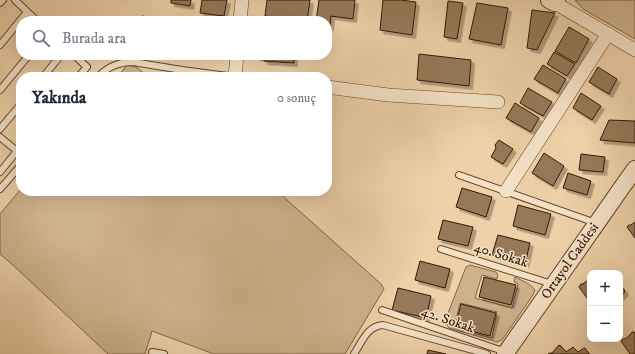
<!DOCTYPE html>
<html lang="tr">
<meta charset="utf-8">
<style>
:root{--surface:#fff;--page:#f6f6f7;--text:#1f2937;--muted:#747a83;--line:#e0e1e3}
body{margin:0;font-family:"IM FELL DW Pica",serif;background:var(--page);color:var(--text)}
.controls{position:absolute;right:12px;bottom:12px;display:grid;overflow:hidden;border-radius:8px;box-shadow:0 4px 16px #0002}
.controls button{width:36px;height:36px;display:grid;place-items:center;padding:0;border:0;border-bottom:1px solid var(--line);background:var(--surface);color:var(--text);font:20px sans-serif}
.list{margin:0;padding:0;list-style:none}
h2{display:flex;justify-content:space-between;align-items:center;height:52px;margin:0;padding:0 16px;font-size:17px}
h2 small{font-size:13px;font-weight:400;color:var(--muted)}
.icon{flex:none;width:22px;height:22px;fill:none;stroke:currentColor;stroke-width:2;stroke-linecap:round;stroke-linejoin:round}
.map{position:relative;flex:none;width:635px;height:354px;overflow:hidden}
.search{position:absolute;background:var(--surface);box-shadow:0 4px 16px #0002;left:16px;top:16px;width:316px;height:44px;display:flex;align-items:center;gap:10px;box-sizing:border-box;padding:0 14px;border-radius:16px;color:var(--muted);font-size:15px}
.panel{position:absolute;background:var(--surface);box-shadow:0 4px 16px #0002;left:16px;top:72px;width:316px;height:124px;border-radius:16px}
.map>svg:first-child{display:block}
.green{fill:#ceb28c;stroke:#816648;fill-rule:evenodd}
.building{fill:#957959;stroke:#341a03;filter:url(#shadow)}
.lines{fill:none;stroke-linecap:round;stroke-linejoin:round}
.service-casing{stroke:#62482c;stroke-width:8}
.minor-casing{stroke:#62482c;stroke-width:14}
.tertiary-casing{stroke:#62482c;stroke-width:18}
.service{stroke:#f4e1c6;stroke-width:6}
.minor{stroke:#f4e1c6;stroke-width:13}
.tertiary{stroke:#f4e1c6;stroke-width:16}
.labels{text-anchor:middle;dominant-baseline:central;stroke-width:3;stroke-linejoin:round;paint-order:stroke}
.street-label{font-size:14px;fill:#341a03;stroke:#f4e1c6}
</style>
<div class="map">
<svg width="635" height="354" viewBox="0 0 635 354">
<defs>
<filter id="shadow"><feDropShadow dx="3.5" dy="3.5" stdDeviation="0" flood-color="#0004"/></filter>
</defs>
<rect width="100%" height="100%" fill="#eed1a8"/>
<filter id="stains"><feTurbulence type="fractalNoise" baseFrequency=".005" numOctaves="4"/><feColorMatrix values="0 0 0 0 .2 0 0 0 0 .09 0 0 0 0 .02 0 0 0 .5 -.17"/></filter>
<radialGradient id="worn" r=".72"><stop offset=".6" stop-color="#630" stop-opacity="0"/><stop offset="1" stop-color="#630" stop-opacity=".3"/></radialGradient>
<g class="green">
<path d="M575 0H635V39L583 9Z"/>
<path d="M127 65 136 67 149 77H117Z"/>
<path d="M21 189V191H277L381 284 384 289 345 354H214L152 331 145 354H108L14 266 0 254V214Z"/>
<path d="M470 265 496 272 498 275 497 279 482 275 475 298 512 308 518 284 514 282 515 277C522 281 530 283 535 290L533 295 502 340 497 342 449 328 445 321 466 267ZM460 303 497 312 492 338 454 328Z"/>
</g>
<g class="building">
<path d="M171 0H191L190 6 171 3Z"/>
<path d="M202 0H227L224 16 200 13Z"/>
<path d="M267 0H310L307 21 265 16Z"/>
<path d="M319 0H355L353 19 331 16 330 27 327 26V21H316Z"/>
<path d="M383 0H401L416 2 412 35 380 30Z"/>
<path d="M448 1 463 3 457 39 444 37Z"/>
<path d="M477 3 508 8 501 45 469 39Z"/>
<path d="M532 10 555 13 537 50 527 48Z"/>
<path d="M142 16 164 20V21H141Z"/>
<path d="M569 27 589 39 576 63 555 51Z"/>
<path d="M554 52 575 64 567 76 547 64Z"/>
<path d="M419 54 471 60 469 86 417 80Z"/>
<path d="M257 55H294V63L264 61V58L257 57Z"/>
<path d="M543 65 566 79 558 93 534 79Z"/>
<path d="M598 67 617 79 609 94 589 82Z"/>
<path d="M528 88 552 102 543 116 520 103Z"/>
<path d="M581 93 601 106 592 120 573 108Z"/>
<path d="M515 103 539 118 531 132 506 118Z"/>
<path d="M609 120 635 121V143L600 140Z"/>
<path d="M499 140 513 149 503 164 491 157 496 148 495 145Z"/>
<path d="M544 153 564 166 553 186 532 173Z"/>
<path d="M581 154 605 157 603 172 579 170Z"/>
<path d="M568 173 591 181 587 195 563 188Z"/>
<path d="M462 188 492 197 486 217 456 207Z"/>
<path d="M518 205 551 214 545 235 513 226Z"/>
<path d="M443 220 473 227 468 246 438 239Z"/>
<path d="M635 222V238L627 227 629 225H631Z"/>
<path d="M498 235 530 243 525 264 492 255Z"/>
<path d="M420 261 450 269 445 288 415 280Z"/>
<path d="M484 277 516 285 511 305 479 297Z"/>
<path d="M590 277V302L579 287 581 284H583L588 280V278Z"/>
<path d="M620 286 622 289H624L625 292 620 297Z"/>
<path d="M398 288 431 296 426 318 392 310Z"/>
<path d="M461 304 496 313 490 336 455 327Z"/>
<path d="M632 332H634L635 333V354H630L621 341 623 339H625L630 335Z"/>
<path d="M559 345 561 346 566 352 573 347 578 352 584 348H585L589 354H548L550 353H552Z"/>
<path d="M428 350 446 354H427Z"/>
</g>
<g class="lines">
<g class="service-casing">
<g id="service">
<path d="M15 0 37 21"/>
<path d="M0 3 3 0"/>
<path d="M0 45 27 12"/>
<path d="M74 55 87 67 78 77"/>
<path d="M43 77 61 55"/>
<path d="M98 77C107 67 119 62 133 62L182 70 235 77"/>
<path d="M0 90 29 55"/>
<path d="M0 129 21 104"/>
<path d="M0 137 17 151"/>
<path d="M0 172 21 146"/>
<path d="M459 175 596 223"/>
<path d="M0 189 21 165"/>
<path d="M441 249 552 284"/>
<path d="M382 310 506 352"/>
<path d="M152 352 164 354"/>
<path d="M354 354C362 342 367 326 383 325L487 354"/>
</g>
</g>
<g class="minor-casing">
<g id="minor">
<path d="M555 3 635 50"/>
<path d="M240 21 242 0"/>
<path d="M237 55 235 77H238"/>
<path d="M327 87 388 95 498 102"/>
<path d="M506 191 608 34"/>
</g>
</g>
<g class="tertiary-casing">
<g id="tertiary">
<path d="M549 0 555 3 557 0"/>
<path d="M505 354 597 223 620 190 635 169"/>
</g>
</g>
<use href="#service" class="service"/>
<use href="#minor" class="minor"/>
<use href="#tertiary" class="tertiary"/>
</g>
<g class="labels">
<g class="street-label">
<text transform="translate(501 255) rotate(17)">40. Sokak</text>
<text transform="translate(570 261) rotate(-55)">Ortayol Caddesi</text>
<text transform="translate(448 320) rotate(19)">42. Sokak</text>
</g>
</g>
<rect width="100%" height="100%" filter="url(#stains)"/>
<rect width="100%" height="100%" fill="url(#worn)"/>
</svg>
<div class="controls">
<button>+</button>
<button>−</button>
</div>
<div class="search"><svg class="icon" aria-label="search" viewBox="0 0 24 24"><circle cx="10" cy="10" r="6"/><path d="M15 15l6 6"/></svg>Burada ara</div>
<section class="panel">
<h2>Yakında<small>0 sonuç</small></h2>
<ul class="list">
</ul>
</section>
</div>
